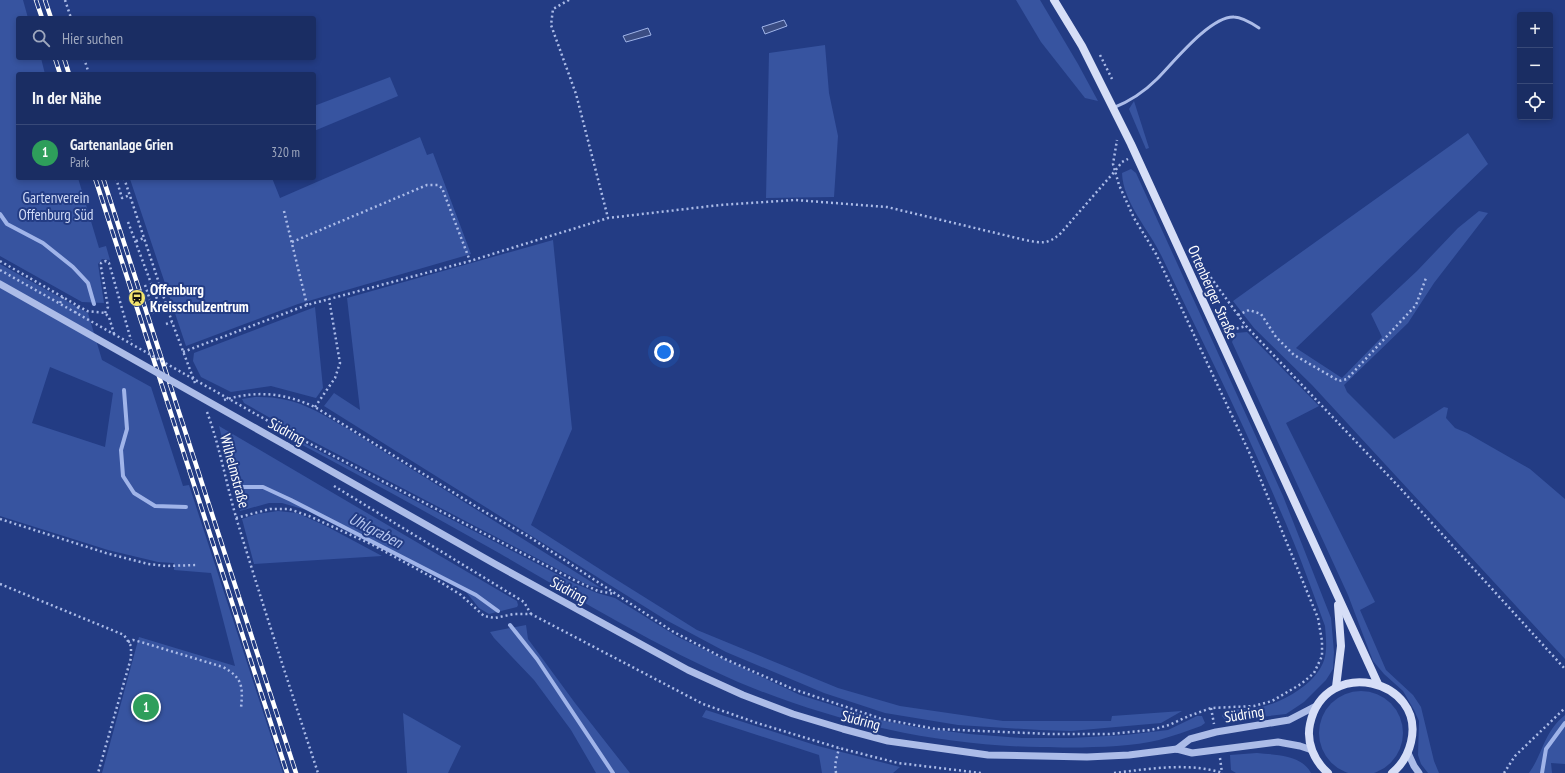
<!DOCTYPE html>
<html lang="de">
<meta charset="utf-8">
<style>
:root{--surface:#1a2d63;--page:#27396c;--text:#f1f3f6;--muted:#9fa8be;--line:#384978;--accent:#d6ab8b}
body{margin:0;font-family:"PT Sans Narrow",sans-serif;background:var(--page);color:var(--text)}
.controls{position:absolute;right:12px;top:12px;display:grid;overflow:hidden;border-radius:4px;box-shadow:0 2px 6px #0003}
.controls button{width:36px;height:36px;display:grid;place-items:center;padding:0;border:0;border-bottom:1px solid var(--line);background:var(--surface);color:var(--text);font:20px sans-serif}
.you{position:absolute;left:664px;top:352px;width:14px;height:14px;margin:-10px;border:3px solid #fff;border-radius:50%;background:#1a73e8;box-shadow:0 0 0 6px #1a73e833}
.badge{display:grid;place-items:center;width:26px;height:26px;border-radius:50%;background:var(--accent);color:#fff;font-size:13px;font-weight:700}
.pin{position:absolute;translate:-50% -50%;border:2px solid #fff;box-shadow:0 1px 4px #0006}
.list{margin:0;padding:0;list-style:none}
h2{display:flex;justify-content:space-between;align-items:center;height:52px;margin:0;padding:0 16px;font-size:17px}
h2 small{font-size:13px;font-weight:400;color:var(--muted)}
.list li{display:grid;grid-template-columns:26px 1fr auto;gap:12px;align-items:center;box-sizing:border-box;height:56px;padding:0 16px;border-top:1px solid var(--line)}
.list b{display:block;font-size:15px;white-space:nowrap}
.list p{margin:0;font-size:13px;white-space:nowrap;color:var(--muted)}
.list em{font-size:13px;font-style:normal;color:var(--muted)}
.icon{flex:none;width:22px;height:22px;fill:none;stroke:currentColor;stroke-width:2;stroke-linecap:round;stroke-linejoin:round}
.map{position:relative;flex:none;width:1565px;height:773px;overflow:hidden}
.search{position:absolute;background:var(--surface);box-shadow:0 2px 6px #0003;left:16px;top:16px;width:300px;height:44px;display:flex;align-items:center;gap:10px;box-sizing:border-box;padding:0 14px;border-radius:4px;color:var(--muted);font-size:15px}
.panel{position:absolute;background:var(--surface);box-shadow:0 2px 6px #0003;left:16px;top:72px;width:300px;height:108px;border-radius:4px}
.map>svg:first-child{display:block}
.green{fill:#3754a0;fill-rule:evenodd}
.water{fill:#3b4d83;stroke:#a0b4e9}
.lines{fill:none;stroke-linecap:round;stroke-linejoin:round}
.stream{stroke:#a0b4e9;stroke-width:4}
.path{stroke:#acbce8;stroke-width:2.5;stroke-dasharray:2 3;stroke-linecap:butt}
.service{stroke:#acbce8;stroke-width:3}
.tertiary{stroke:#acbce8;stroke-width:7}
.secondary{stroke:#d6def7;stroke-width:8}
.rail-casing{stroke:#fff;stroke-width:4.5}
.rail{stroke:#233c84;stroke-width:3;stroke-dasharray:9;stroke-linecap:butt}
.path-bridge{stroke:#acbce8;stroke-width:2.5;stroke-dasharray:2 3;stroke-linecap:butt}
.tertiary-bridge{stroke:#acbce8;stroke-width:7}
.labels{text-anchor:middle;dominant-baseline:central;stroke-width:4;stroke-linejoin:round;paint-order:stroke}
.park-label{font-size:15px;fill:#d0daf6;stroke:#233c84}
.poi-label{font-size:15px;font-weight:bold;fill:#fff;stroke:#233c84;text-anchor:start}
.street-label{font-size:15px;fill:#fff;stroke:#233c84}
.water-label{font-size:16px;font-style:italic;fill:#b7c7f0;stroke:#233c84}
</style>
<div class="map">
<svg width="1565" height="773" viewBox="0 0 1565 773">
<rect width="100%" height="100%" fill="#233c84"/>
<g class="green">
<path d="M0 0H23L28 18H18V58H41L45 74H18V178H78L99 248 106 246 110 260 102 259 98 264 104 303 82 302 0 256Z"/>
<path d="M1016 0H1040L1078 64 1098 101 1085 98 1041 42Z"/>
<path d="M825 45 829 93 838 136 834 197 766 198 769 53Z"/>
<path d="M390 77 398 96 314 131V106Z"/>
<path d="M1134 101 1149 148 1146 149 1129 109Z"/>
<path d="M1468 133 1488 164 1296 348 1342 378 1382 337 1371 314 1417 271 1458 228 1479 211 1488 213 1434 283 1408 323 1344 385 1347 392 1394 439 1444 407 1448 408 1446 418 1455 428 1467 433 1530 469 1565 499V659L1312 385 1254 328 1233 301Z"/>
<path d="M420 137 427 155 433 153 471 254 298 304 186 346 130 179 272 178 280 198Z"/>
<path d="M1131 169 1136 173 1283 496 1331 618 1334 652 1333 669 1326 680 1304 702 1286 714 1226 721 1222 716 1224 712C1231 708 1247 710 1257 708 1280 704 1312 686 1322 665 1328 654 1326 638 1325 626 1311 587 1297 548 1280 510 1244 424 1202 341 1162 257 1150 231 1123 203 1122 173Z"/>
<path d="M553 240 572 429 531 525 609 575 697 630 838 688 900 706 1003 721H1111L1112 716 1182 711 1161 723 1071 731 1040 730 958 725 885 713 824 693 726 652 666 620 324 406 334 393 360 410 347 298Z"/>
<path d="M0 264 88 313 102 360 151 387 183 486 189 485 283 773H102L139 637 235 666 211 573 174 570V563L158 562 108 550 0 516ZM50 367 113 393 105 447 32 423Z"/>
<path d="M315 307 323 388 316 398 271 386 231 392 201 377 193 361 194 353Z"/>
<path d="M1247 332 1319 406 1286 423 1375 602 1360 610 1386 670 1413 695 1421 707 1434 761 1439 773H1428L1421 764 1418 755 1419 721 1414 710 1403 691 1384 674 1373 661 1348 595 1232 342 1236 333Z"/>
<path d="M255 397C295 396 315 410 348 429L601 588 588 585 295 432 244 403 242 399Z"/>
<path d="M219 426 517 601 518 605 517 607 489 614 479 608 466 592 396 554 306 510 282 503H269L240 511Z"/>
<path d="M292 437 574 583 597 593 615 598 678 637 800 695 880 720 916 727 969 734 1022 738H1071L1125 735 1168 730 1197 716H1202L1205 723 1201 726C1187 731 1173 736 1159 740 1126 748 1075 748 1041 747 936 746 834 722 738 682 655 646 577 598 499 553 430 514 361 476 291 439Z"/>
<path d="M278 511 297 513 326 526 382 556 254 564 242 519 257 514Z"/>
<path d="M526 625 528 639 575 703 630 773H596L571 730 534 680 494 638 490 632Z"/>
<circle cx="1361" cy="733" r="42"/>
<path d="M706 710 818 746 900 767 893 773H822L819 755 702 717Z"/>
<path d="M403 713 461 746 448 773H407Z"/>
<path d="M1565 715V764L1551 763 1552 773H1529C1544 752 1543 733 1565 715Z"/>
<path d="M1257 753C1275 755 1301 754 1311 773H1236L1231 770 1230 755Z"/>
</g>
<g class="water">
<path d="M784 20 787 26 765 34 762 27Z"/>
<path d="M648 28 651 35 626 42 623 36Z"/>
</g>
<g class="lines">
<g class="stream">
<path d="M0 214 7 224 43 243 73 267 88 283 94 304"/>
<path d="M124 390 127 429 121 450 123 476 134 493 155 506 186 507"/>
<path d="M237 487H263L291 500 476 595 498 611"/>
<path d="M510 625 537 659 613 773"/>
<path d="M1542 773 1546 749 1565 723"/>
</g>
<g class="path">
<path d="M65 0 71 18"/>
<path d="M569 0 553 9 551 25 576 94 608 218"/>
<path d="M1100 55 1112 79"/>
<path d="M84 58 89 74"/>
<path d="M116 178 122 198 130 195"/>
<path d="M124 178 172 322 195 383"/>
<path d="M284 211 307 305"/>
<path d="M128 222 160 307 159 310 152 313"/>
<path d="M136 241 144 238"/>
<path d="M292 242 427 185H438L442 188 470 261"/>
<path d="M1196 257 1246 326 1401 489 1565 669"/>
<path d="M0 261 87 311 105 313 109 317 115 337"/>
<path d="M145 285 154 312"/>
<path d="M60 303 63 297"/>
<path d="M75 313 79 306"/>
<path d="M105 313 108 307 101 267V263L106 261 109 263 131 340"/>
<path d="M1238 315 1249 310 1261 314 1276 337 1294 355 1339 381 1347 379 1416 305 1426 278"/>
<path d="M166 324 172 322"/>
<path d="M1227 331 1246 326"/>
<path d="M183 352 307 305 470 261 608 218 720 205 795 200 887 207 1025 240C1041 243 1047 245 1060 234L1115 171 1113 164 1117 140"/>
<path d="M224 400C257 390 284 393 315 407L485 512 531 538 672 631 725 659 793 689 882 719 936 729 1050 734H1109L1151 730 1169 725 1189 716 1211 708 1254 706 1272 701 1301 684 1314 673 1322 656V641L1318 618 1250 454 1156 254 1134 218 1119 185 1115 171 1122 162 1128 159"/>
<path d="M315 407 335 378 340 363 329 299"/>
<path d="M207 412C221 450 227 489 239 527 264 609 291 691 318 773"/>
<path d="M293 435 576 581 598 591 615 594"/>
<path d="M334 486 524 602 531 614"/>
<path d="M236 518 270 509H289L309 516 373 545 437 580 461 595 484 616 495 618 514 614H531L703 704 757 723 839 748 898 763 981 773"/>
<path d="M0 519 106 553 148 564 166 566 197 565"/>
<path d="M0 584 124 635 131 646V658L98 773"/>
<path d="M128 642 133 640 141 642 223 667C243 678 243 687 241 708"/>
<path d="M1211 708 1214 724"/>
<path d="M1220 758 1222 773"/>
<path d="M836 773 835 765 839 748"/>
<path d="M1114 773C1150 769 1187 762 1223 773"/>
<path d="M1504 773 1515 756 1565 708"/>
</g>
<path class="service" d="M1113 108C1128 102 1145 91 1157 79 1173 63 1210 16 1234 17 1242 17 1253 24 1259 28"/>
<g class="tertiary">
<path d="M287 446 495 564 688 670 743 695 793 714 843 729 888 741 988 755 1087 757 1129 755 1177 749 1192 753 1278 742 1300 746 1312 750"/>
<path d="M1177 749 1190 739 1216 732 1289 720 1316 706"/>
<path d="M1408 753 1414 766 1419 773"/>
</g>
<g class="secondary">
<path d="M1054 0 1082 46 1131 144 1378 684"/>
<path d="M1336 687 1341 646 1338 605"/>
<path d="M1328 773C1314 761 1306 742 1310 724 1325 655 1426 679 1411 742 1408 755 1402 765 1392 773"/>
</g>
<g class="rail-casing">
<g id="rail">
<path d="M36 0 42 18"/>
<path d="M45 0 51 18"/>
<path d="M55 58 60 74"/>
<path d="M64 58 69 74"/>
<path d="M95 178 287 773"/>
<path d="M103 178 296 773"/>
</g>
</g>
<use href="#rail" class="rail"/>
<path class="path-bridge" d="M0 270 293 435"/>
<path class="tertiary-bridge" d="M0 284 287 446"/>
</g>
<defs>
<g id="station-disc" transform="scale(0.9)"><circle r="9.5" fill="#f3e56f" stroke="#233c84"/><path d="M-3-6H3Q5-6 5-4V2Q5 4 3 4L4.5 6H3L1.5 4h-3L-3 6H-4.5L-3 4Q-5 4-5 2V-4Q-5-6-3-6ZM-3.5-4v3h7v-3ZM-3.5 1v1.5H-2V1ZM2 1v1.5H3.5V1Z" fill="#111"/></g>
</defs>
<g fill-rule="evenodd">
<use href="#station-disc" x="137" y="298"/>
</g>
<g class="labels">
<g class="park-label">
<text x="56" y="197">Gartenverein<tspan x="56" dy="17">Offenburg Süd</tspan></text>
</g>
<g class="poi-label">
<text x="150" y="289">Offenburg<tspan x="150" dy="17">Kreisschulzentrum</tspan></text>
</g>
<g class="street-label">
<text transform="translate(1213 292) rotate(66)">Ortenberger Straße</text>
<text transform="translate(287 431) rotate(29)">Südring</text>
<text transform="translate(235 471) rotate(75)">Wilhelmstraße</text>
<text transform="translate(569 590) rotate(29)">Südring</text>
<text transform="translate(1244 714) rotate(-9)">Südring</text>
<text transform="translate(861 720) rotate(15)">Südring</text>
</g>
<g class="water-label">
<text transform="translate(376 530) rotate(27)">Uhlgraben</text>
</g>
</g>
</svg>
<div class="controls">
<button>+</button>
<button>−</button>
<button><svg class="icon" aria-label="locate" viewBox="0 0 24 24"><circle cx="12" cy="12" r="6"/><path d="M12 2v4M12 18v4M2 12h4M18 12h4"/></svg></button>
</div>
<div class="you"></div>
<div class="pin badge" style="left:146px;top:707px;background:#2e9e5b">1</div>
<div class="search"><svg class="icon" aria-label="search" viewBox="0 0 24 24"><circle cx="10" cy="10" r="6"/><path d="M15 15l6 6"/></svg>Hier suchen</div>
<section class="panel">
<h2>In der Nähe<small></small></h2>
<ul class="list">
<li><span class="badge" style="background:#2e9e5b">1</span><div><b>Gartenanlage Grien</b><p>Park</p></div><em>320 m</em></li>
</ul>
</section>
</div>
